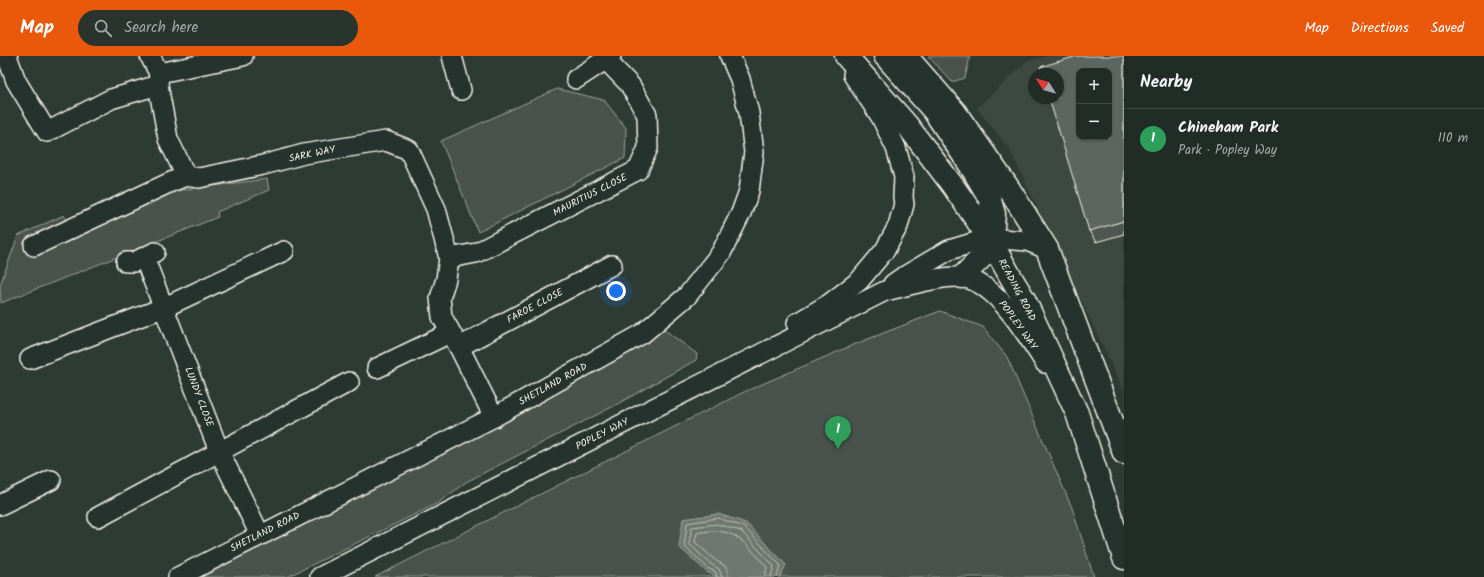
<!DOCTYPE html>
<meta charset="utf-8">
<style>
:root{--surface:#222c27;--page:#2a342f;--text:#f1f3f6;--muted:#a2a7a7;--line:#3f4844;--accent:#ea580c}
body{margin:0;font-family:Kalam,sans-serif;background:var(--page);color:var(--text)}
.controls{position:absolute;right:12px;top:12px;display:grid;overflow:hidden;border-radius:8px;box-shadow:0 1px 3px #0004}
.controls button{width:36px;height:36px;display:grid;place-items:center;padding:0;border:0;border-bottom:1px solid var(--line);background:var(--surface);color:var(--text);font:20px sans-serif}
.compass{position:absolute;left:1028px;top:12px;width:36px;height:36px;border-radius:50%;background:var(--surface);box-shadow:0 1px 3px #0004;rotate:307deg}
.you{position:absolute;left:616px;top:235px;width:14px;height:14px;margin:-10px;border:3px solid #fff;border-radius:50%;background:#1a73e8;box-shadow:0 0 0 6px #1a73e833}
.badge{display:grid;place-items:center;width:26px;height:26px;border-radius:50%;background:var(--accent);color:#fff;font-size:13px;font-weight:700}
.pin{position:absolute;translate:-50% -33px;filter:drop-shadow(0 1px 2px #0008)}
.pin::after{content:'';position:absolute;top:21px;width:14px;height:12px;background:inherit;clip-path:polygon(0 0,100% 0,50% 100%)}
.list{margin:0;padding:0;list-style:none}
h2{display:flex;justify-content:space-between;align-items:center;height:52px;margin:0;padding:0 16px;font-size:17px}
h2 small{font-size:13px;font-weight:400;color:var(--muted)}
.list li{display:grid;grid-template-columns:26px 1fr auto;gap:12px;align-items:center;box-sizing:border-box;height:60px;padding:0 16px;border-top:1px solid var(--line)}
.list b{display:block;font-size:15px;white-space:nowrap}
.list p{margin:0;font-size:13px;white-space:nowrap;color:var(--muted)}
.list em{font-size:13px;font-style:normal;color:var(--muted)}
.icon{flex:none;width:22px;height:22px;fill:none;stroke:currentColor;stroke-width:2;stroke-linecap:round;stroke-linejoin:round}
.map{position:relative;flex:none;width:1124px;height:521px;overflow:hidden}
header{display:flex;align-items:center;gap:24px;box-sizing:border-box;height:56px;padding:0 20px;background:var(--accent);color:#fff}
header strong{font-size:19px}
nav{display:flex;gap:22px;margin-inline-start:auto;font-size:14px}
.search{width:280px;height:36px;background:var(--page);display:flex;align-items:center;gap:10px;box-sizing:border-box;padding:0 14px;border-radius:22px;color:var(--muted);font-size:15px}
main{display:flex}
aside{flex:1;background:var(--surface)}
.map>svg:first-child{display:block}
.built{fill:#3c4841;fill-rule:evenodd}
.green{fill:#48524c;stroke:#9ea29a}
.water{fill:#6f7770;stroke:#a4a8a0}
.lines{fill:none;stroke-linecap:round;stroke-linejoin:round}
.shore{stroke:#bfc0b8;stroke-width:1}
.minor-casing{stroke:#f4f1e8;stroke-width:22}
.highway-casing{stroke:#f4f1e8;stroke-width:25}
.minor{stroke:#26332d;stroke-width:19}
.highway{stroke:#26332d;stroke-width:22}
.wall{fill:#4f5751;stroke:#f4f1e8}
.building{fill:#5c655e;stroke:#f4f1e8;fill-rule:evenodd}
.labels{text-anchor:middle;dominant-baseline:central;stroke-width:4;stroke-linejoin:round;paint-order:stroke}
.street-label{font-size:10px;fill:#f4f1e8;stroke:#26332d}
</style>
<header>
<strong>Map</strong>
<div class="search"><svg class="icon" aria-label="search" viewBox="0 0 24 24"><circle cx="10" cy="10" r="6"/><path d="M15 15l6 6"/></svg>Search here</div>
<nav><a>Map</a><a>Directions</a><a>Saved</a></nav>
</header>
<main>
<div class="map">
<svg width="1124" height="521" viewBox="0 0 1124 521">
<rect width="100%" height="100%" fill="#2e3b34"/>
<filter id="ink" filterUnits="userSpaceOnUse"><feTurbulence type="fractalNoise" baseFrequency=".025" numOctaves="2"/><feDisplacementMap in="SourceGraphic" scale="8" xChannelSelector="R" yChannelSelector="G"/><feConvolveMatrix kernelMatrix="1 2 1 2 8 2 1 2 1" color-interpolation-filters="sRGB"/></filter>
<g filter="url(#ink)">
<path class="built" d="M1048 0H1124V335L1010 94 977 52 1027 5ZM1079 15H1109V81H1079ZM1034 18H1058V42H1034Z"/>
<g class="green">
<path d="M928 0H970L965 22 952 26Z"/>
<path d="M557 33 604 44 626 72 625 102 478 176 441 85Z"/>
<path d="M267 123 269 134 217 156 218 161 1 247 0 229 18 180 64 159 69 171 167 127 174 135Z"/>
<path d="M940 255 983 271 1007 301 1072 452 1094 521H375L746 335 853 289Z"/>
<path d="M655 267 697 298 696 304 612 351 466 426 438 447 287 521H178Z"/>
</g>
<path class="water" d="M718 458 746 467 786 509 780 521H717L707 516 679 491 683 463Z"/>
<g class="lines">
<g class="shore">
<path d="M717 521 716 516 709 513 684 490 687 467 718 462 744 471 780 509 777 521"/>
<path d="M722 521 719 513 711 508 689 488 692 471 717 468 741 475 774 510 771 521"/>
<path d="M728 521V515L725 510 715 504 695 486 697 477C734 469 744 486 767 511L765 521"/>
</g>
<g class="minor-casing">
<g id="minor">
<path d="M7 0 16 25 47 76 111 43 158 29"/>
<path d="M150 0 159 17"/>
<path d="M452 0 461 34"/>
<path d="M159 17 158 29 168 83 186 120 199 122 263 109 304 98 386 85 409 94 436 153 449 202 446 223 440 242 442 261 459 291 494 361"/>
<path d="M159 17 243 0"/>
<path d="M576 23 611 0"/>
<path d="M34 190 171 126 186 120"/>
<path d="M144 201 219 395 260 479"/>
<path d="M449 202 476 197 638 114 648 92 647 59 630 29 606 4"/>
<path d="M126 206H134L155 196"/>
<path d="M893 228 900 223 949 194 989 182 1027 185 1047 193"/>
<path d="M797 267 829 248 859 225 885 194 898 170 904 148 903 141 904 121 896 92 881 61 853 19"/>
<path d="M459 291 612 209"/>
<path d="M30 303 165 251 284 195"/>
<path d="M377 312 450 277"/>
<path d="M0 449 51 424"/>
<path d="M98 461 349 326"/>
<path d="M178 521 494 361 642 278 687 240 721 197 741 157 749 135 754 96 749 57 740 23 730 0"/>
<path d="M320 521 885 235C908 230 933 221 957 221 994 221 1027 279 1045 307"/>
</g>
</g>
<g class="highway-casing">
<g id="highway">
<path d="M846 0 907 69 953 130 989 182 1013 225 1024 243 1077 357 1124 502"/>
<path d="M885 0 934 55 970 109 989 141 994 158 993 170 984 199 962 221"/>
<path d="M906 0 955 56 1007 130 1047 193 1124 397"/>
</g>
</g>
<use href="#minor" class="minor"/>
<use href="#highway" class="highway"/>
</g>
<path class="wall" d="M1124 0V178L1096 186 1089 175Z"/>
<path class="building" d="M1077 0H1124V165L1089 175 1049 42H1058V18H1042L1040 11ZM1079 15H1109V81H1079Z"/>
</g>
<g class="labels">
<g class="street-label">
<text transform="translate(312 98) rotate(-12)">SARK WAY</text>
<text transform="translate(590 139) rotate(-27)">MAURITIUS CLOSE</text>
<text transform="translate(1017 234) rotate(62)">READING ROAD</text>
<text transform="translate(535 250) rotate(-28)">FAROE CLOSE</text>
<text transform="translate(1018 269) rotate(54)">POPLEY WAY</text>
<text transform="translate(553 328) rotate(-29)">SHETLAND ROAD</text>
<text transform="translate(199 341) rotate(69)">LUNDY CLOSE</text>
<text transform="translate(602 378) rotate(-27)">POPLEY WAY</text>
<text transform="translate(265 476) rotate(-27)">SHETLAND ROAD</text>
</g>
</g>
</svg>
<div class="controls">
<button>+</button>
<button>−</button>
</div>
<svg class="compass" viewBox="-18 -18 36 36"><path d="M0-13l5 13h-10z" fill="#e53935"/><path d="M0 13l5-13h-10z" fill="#a2a7a7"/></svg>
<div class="you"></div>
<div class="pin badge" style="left:838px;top:393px;background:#2e9e5b">1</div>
</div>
<aside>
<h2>Nearby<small></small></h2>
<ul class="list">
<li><span class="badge" style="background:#2e9e5b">1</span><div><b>Chineham Park</b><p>Park · Popley Way</p></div><em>110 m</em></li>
</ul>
</aside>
</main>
